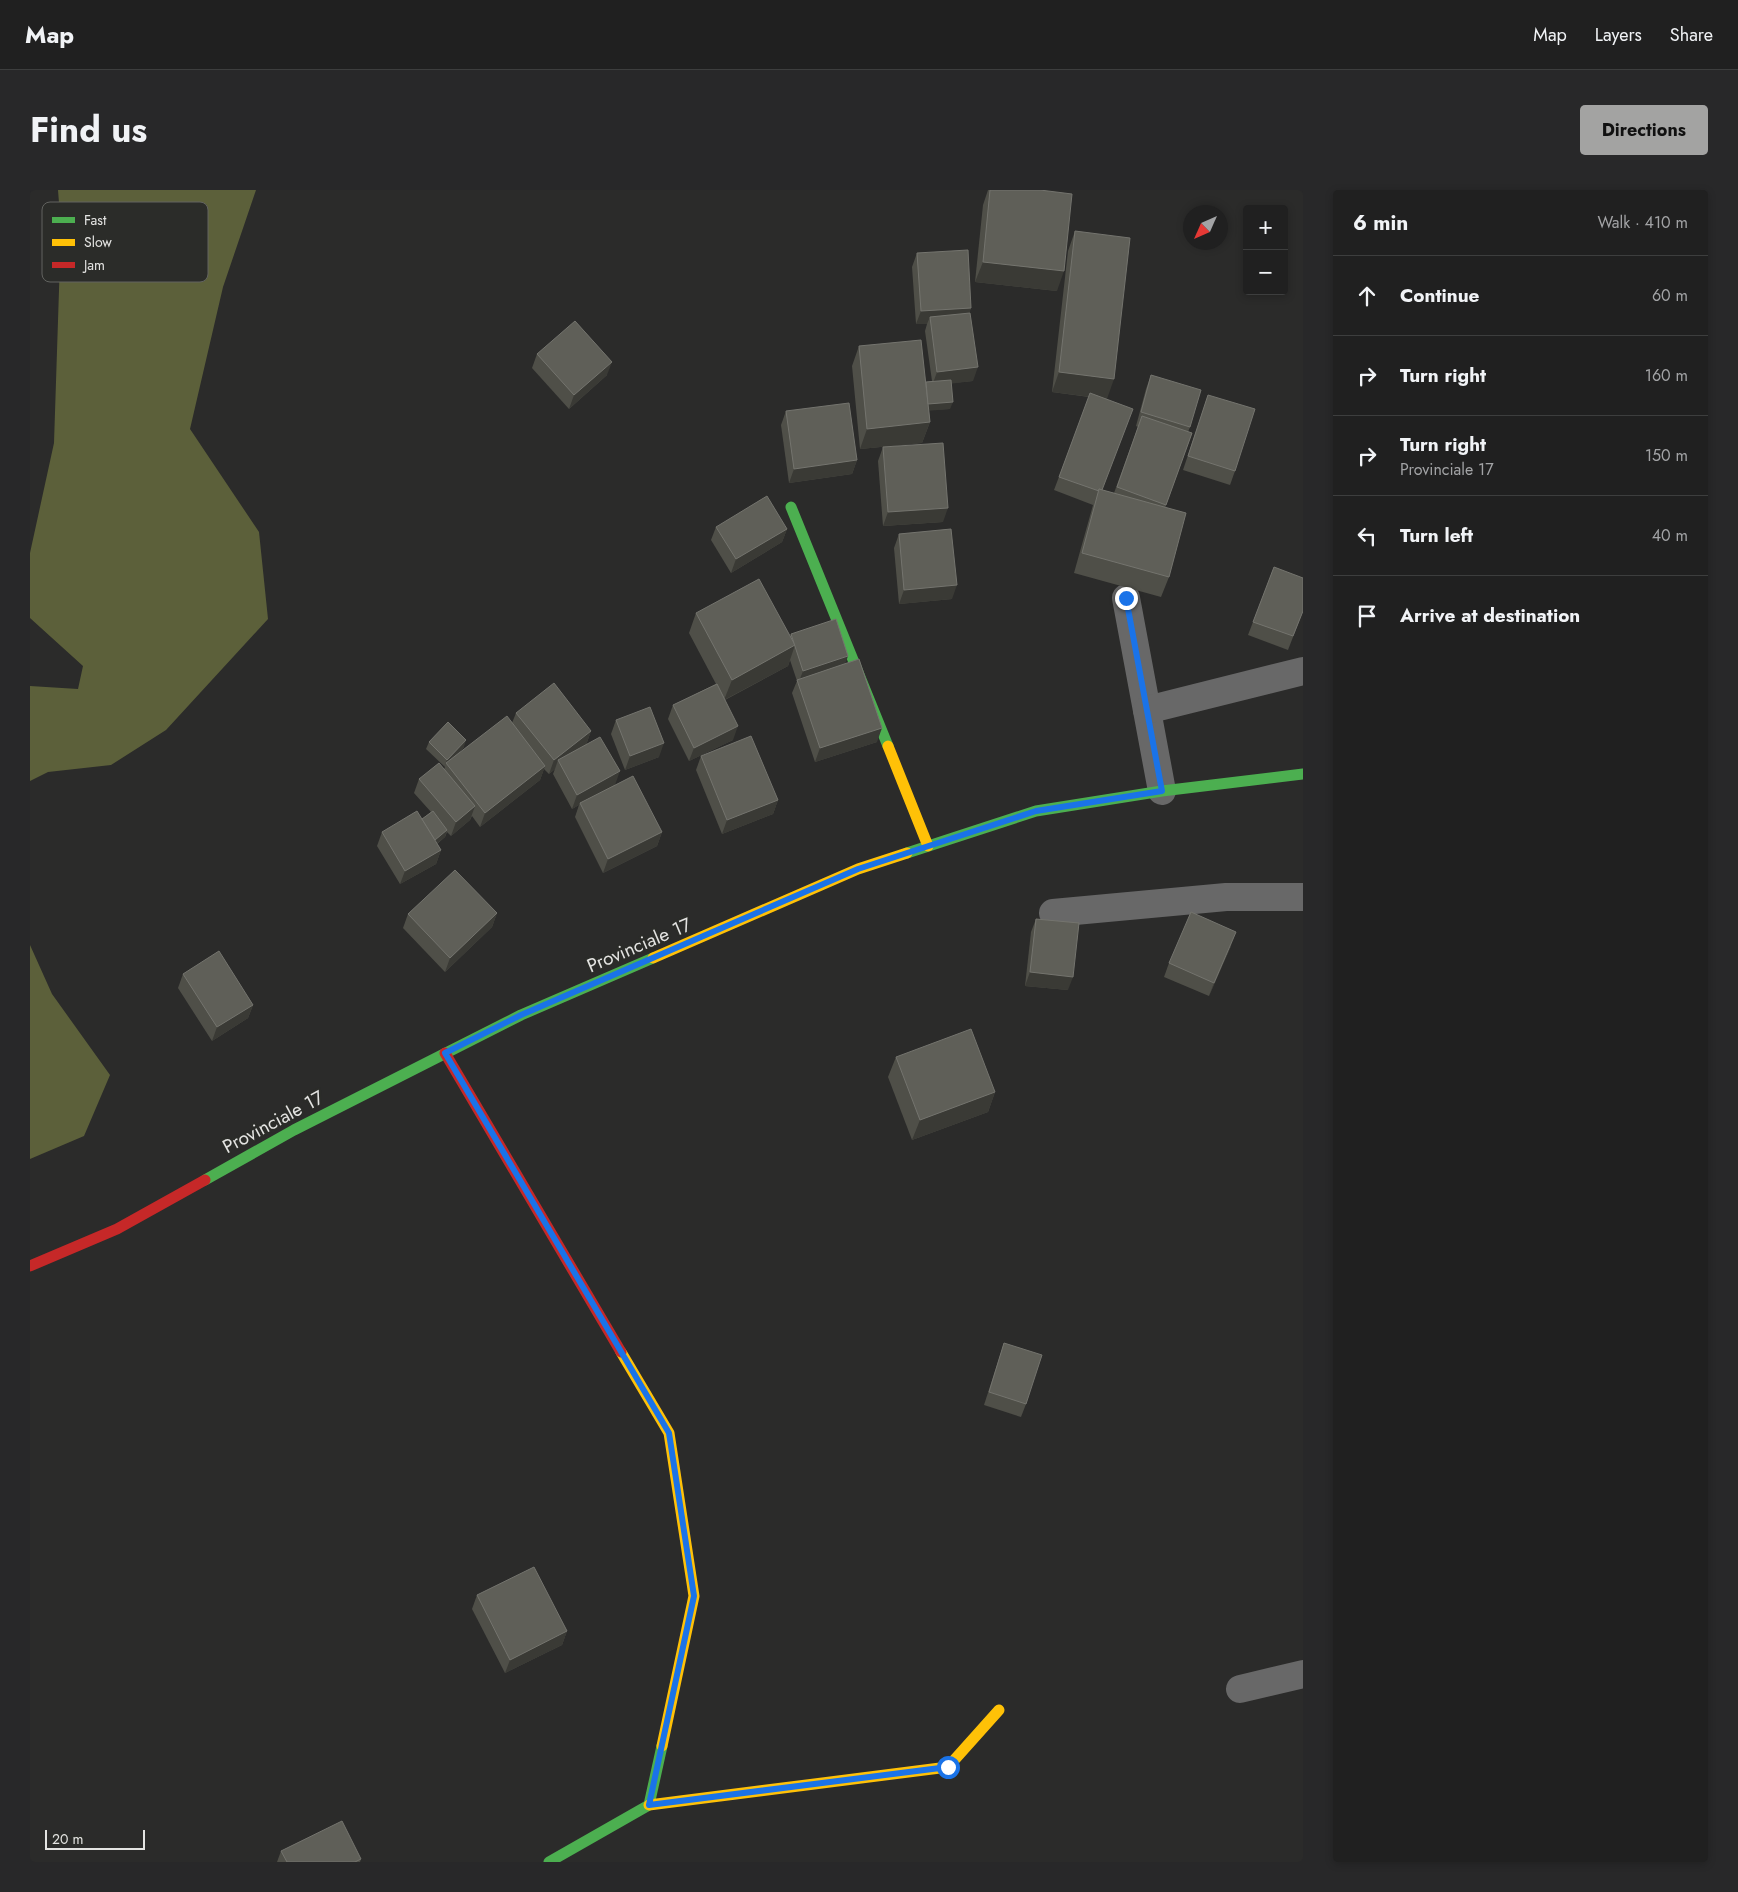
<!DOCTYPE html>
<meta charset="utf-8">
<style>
:root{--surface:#202020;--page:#282829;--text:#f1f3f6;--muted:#a2a3a5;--line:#3d3e3e;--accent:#a3a3a2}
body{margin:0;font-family:Jost,sans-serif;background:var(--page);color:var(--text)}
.controls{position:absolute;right:15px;top:15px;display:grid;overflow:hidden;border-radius:5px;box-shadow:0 2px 8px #0003}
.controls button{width:45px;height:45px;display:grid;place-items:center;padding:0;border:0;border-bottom:1px solid var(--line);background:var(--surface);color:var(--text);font:25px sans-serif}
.compass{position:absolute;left:1153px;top:15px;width:45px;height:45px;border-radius:50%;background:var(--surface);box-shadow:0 2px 8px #0003;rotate:225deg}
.scale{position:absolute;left:15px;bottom:12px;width:100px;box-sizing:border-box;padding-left:5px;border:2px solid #e4e4e2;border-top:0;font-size:14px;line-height:18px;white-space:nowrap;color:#e4e4e2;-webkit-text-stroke:4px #2b2c29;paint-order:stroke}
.stop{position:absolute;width:15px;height:15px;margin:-11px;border:4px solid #1a73e8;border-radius:50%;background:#fff}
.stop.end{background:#1a73e8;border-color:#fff;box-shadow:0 1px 5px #0008}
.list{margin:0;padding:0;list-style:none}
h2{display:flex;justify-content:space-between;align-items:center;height:65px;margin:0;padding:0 20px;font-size:21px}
h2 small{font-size:16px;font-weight:400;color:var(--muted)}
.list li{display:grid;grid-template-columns:32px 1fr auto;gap:15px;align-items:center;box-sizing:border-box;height:80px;padding:0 20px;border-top:1px solid var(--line)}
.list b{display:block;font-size:19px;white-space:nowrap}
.list p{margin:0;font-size:16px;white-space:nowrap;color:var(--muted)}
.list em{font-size:16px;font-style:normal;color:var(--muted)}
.icon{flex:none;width:28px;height:28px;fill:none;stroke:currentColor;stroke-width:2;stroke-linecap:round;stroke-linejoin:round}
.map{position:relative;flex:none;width:1273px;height:1672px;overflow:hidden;border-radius:5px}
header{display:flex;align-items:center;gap:30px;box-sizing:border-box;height:70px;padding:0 25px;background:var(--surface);border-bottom:1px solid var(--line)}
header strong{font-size:24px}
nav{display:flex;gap:28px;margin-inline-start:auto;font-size:18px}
.intro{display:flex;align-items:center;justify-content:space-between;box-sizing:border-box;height:120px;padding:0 30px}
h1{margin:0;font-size:35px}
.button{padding:12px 22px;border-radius:5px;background:var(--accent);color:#111;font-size:18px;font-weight:700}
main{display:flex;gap:30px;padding:0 30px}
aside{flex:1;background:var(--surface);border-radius:5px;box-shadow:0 2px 8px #0003}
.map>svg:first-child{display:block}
.forest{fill:#5c603a}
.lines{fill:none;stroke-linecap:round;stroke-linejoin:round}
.street{stroke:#686868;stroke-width:28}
.fast{stroke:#4caf50;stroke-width:11}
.slow{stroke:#ffc107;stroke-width:11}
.jam{stroke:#c62828;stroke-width:11}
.wall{fill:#4f4f48}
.shaded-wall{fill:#3a3a35}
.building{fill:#5f5f58;stroke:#74746e}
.route{stroke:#1a73e8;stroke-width:6}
.labels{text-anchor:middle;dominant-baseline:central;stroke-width:4.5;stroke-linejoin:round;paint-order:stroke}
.street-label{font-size:19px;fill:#e4e4e2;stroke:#2b2c29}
.key{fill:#2b2c29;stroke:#626360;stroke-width:1}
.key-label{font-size:14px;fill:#e4e4e2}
</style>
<header>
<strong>Map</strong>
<nav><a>Map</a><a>Layers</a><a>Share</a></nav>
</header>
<div class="intro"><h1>Find us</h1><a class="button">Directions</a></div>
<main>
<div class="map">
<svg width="1273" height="1672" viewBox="0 0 1273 1672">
<rect width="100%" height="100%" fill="#2b2b2a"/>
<g class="forest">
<path d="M28 0H226L193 97 160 239 229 342 238 429 136 540 81 575 18 582 0 591V496L48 499 53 476 0 428V363L24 253 31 39Z"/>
<path d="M0 755 22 804 80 885 54 946 0 969Z"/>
</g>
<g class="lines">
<g class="street">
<path d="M1096 408 1132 601"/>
<path d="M1117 520 1273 481"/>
<path d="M1023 723 1196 707H1273"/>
<path d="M1210 1499 1273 1484"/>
</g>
<g class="fast">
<path d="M761 317 858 556"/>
<path d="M877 663 1006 621 1132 601 1273 584"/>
<path d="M175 990 264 940 491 825 623 768"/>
<path d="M519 1672 619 1615 632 1556"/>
</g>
<g class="slow">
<path d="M858 556 898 656"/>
<path d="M623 768 828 679 877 663"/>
<path d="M591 1162 639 1243 664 1406 632 1556"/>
<path d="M619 1615 918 1577 969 1520"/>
</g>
<g class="jam">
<path d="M415 863 591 1162"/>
<path d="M0 1076 87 1039 175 990"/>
</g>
</g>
<g class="wall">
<path d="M958 0H1010L1027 101 945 92 953 15Z"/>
<path d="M1045 41 1077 209 1072 300 1084 303 1108 237 1106 236 1116 199 1121 185 1160 237 1158 242 1162 243 1135 318 1139 387 1131 407 1044 383 1063 315 1024 300 1059 207 1022 202 1038 61Z"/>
<path d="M887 63 941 118 939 123 943 191 922 193 920 219 899 220 900 232 892 253 830 259 822 176 829 156 896 194V192L902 191 895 141 897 134H886L882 77Z"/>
<path d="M507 164 577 185 539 219 502 178Z"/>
<path d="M1178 205 1205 281 1200 295 1153 280Z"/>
<path d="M756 221 827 270 822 284 759 293 751 235Z"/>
<path d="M853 257 913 332 853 336 848 271Z"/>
<path d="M686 337 757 339 752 352 701 383 681 350Z"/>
<path d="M869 344 922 409 869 414 864 358Z"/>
<path d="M1244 377 1273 421 1258 460 1218 445Z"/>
<path d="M666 423 760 446 761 444 815 474 847 552 785 572 762 503 767 491 760 470 758 476 695 510 703 550 659 571 638 529 643 515 686 494 659 443Z"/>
<path d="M486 523 561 541 556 555 554 556 585 595 632 642 627 656 573 683 545 627 549 615 542 619 523 584 525 579 519 584 514 579 510 590 450 637 442 626 440 630 421 646 417 642 415 647 407 654 411 660 406 674 370 694 347 656 352 642 392 629 401 622 384 603 389 589 414 579 415 577 396 559 399 552 434 557 425 566 482 533Z"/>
<path d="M586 530 629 567 595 580 581 544Z"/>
<path d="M671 566 748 610 743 624 692 644 666 580Z"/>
<path d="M467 723 462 737 415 782 373 738 378 724Z"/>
<path d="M1006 729 1038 800 995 796 1001 742Z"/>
<path d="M1201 756 1179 806 1134 787 1139 773Z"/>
<path d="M153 784 223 815 218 828 182 851 148 798Z"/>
<path d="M866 867 965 902 958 922 882 950 858 887Z"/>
<path d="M974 1153 996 1214 991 1227 954 1215Z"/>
<path d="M447 1405 537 1441 532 1455 475 1483 442 1419Z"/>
<path d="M251 1661 331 1669 330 1672H247Z"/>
</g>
<g class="shaded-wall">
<path d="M953 72 1034 81 1027 101 945 92Z"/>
<path d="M941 118 936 132 900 127 897 134H886L891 121Z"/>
<path d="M582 172 577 185 539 219 544 205Z"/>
<path d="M948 177 943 191 902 196 907 182Z"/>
<path d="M1029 182 1084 189 1077 209 1022 202Z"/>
<path d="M923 212 920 219 896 221 898 214Z"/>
<path d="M900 232 892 253 830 259 837 239Z"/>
<path d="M827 270 822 284 759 293 764 279Z"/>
<path d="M918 318 913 332 853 336 858 322Z"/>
<path d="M757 339 752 352 701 383 706 369Z"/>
<path d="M927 395 922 409 869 414 874 400Z"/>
<path d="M765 455 758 476 694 510 702 490Z"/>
<path d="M818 466 813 480 768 494 773 481Z"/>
<path d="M708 536 703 550 659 571 664 558Z"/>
<path d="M852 538 847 552 785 572 790 558Z"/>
<path d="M561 541 556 555 531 575 528 570 525 579 519 584 524 570Z"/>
<path d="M436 550 434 557 417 574 416 573 414 577 417 570Z"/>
<path d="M634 553 629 567 595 580 600 566Z"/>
<path d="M515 576 510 590 450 637 455 623Z"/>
<path d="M590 581 585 595 550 613 549 615 542 619 547 605Z"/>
<path d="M748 610 743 624 692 644 697 630Z"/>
<path d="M445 616 440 630 421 646 426 632Z"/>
<path d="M417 640 415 647 401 658 403 651Z"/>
<path d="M632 642 627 656 573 683 578 669Z"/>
<path d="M411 660 406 674 370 694 375 681Z"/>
<path d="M467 723 462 737 415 782 420 768Z"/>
<path d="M1206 742 1201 756 1179 806 1184 793Z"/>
<path d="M1000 782 1043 787 1038 800 995 796Z"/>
<path d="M223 815 218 828 182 851 187 837Z"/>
<path d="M965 902 958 922 882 950 890 930Z"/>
<path d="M537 1441 532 1455 475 1483 480 1470Z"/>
</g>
<g class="building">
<path d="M960 0H1010L1042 4 1034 81 953 72Z"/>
<path d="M1045 41 1100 48 1084 189 1029 182Z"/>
<path d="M938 60 941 118 891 121 887 63Z"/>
<path d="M940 123 948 177 907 182 900 127Z"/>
<path d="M545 131 582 172 544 205 507 164Z"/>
<path d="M891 150 900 232 837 239 829 156Z"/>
<path d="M1121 185 1171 200 1160 237 1111 222Z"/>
<path d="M921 190 923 212 898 214 896 192Z"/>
<path d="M1060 203 1103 219 1072 300 1069 299V301L1029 287Z"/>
<path d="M1178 205 1225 219 1205 281 1158 266Z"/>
<path d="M819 213 827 270 764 279 756 221Z"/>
<path d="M1112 226 1162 243 1136 315 1087 297Z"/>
<path d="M913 253 918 318 858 322 853 257Z"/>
<path d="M1069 299 1156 323 1139 387 1052 363Z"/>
<path d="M737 306 757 339 706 369 686 337Z"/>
<path d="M921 339 927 395 874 400 869 344Z"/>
<path d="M1244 377 1273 388V421L1263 446 1223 432Z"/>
<path d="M729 389 765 455 702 490 666 423Z"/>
<path d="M806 429 818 466 773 481 761 444Z"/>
<path d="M829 469 852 538 790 558 767 490Z"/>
<path d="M524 493 561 541 524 570 486 523Z"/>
<path d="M687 494 708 536 664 558 643 515Z"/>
<path d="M620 517 634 553 600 566 586 530Z"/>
<path d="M477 526 515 576 455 623 416 573Z"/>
<path d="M418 532 436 550 417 570 399 552Z"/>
<path d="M721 546 748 610 697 630 671 566Z"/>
<path d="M570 547 590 581 547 605 528 570Z"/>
<path d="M409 573 445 616 426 632 389 589Z"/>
<path d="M603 586 632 642 578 669 550 613Z"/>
<path d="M387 621 411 660 375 681 352 642Z"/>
<path d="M403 621 417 640 405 650 392 629Z"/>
<path d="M425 680 467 723 420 768 378 724Z"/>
<path d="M1161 722 1206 742 1184 793 1139 773Z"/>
<path d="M1006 729 1049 733 1043 787 1000 782Z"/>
<path d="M189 761 223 815 187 837 153 784Z"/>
<path d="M941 839 965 902 890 930 866 867Z"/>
<path d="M974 1153 1012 1165 996 1214 959 1202Z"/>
<path d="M504 1377 537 1441 480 1470 447 1405Z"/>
<path d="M312 1631 331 1669 325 1672H257L251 1661Z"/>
</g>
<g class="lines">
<path class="route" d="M918 1577 619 1615 664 1406 639 1243 415 863 491 825 828 679 1006 621 1132 601 1096 408"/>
</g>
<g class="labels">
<g class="street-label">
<text transform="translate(609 755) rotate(-23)">Provinciale 17</text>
<text transform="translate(243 932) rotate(-28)">Provinciale 17</text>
</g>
</g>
<rect x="12" y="12" width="166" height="80" rx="8" class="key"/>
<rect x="22" y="27" width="23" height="6" fill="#4caf50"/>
<rect x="22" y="49" width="23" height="7" fill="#ffc107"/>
<rect x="22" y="72" width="23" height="6" fill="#c62828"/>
<g class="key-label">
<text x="54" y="35">Fast</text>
<text x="54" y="57">Slow</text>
<text x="54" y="80">Jam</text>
</g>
</svg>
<div class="controls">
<button>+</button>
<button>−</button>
</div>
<svg class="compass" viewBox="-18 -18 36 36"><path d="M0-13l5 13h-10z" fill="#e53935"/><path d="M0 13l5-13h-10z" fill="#a2a3a5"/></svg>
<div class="scale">20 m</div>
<div class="stop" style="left:918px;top:1577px"></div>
<div class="stop end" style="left:1096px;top:408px"></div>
</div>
<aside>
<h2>6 min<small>Walk · 410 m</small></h2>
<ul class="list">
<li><svg class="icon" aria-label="ahead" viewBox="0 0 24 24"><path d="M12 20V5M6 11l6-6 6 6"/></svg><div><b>Continue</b></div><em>60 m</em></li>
<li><svg class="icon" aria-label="right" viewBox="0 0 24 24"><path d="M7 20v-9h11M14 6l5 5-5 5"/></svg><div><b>Turn right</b></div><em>160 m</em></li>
<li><svg class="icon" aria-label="right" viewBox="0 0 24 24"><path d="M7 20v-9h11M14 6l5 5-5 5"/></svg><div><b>Turn right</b><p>Provinciale 17</p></div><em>150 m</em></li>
<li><svg class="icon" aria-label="left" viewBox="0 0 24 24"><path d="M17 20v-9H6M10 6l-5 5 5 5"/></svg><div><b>Turn left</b></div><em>40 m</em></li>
<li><svg class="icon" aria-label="arrive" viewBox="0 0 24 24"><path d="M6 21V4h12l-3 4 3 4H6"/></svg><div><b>Arrive at destination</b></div></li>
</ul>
</aside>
</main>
